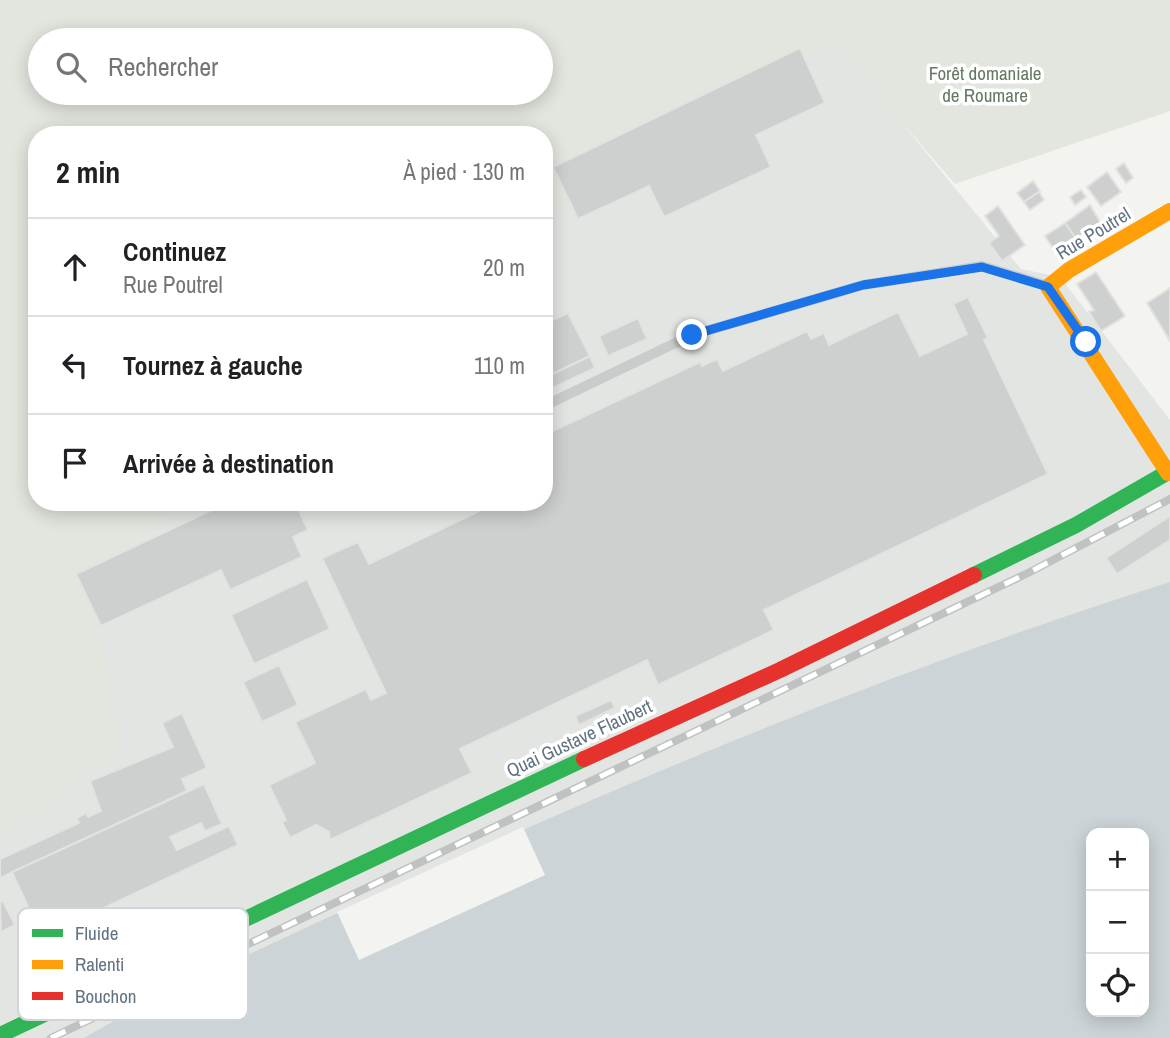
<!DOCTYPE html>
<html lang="fr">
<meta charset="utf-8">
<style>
:root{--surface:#fff;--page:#f2f2f2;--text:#202124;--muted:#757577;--line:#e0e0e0}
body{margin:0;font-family:"Archivo Narrow",sans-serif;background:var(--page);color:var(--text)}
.controls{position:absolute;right:21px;bottom:21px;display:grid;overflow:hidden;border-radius:14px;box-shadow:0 4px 18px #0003}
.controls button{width:63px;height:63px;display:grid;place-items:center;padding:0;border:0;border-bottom:2px solid var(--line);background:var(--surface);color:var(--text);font:35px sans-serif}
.stop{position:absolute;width:21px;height:21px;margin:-16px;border:5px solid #1a73e8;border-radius:50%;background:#fff}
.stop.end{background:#1a73e8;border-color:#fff;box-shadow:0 2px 7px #0008}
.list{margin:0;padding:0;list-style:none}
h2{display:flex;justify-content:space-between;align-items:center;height:91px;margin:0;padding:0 28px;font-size:30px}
h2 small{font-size:23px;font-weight:400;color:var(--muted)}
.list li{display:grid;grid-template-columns:46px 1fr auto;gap:21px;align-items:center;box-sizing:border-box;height:98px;padding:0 28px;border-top:2px solid var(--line)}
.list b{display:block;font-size:26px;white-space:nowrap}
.list p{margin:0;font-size:23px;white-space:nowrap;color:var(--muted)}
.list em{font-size:23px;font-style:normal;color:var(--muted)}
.icon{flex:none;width:38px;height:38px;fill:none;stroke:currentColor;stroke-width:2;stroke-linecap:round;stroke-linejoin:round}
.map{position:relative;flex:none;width:1170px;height:1038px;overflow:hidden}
.search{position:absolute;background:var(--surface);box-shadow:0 4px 18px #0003;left:28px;top:28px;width:525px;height:77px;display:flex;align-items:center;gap:18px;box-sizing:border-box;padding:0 24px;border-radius:38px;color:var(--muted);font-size:26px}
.panel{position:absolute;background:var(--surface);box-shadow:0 4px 18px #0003;left:28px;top:126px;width:525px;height:385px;border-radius:28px}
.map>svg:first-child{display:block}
.built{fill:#e3e5e3}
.green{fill:#e2e6de;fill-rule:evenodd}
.water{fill:#ccd4d7;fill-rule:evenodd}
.pier{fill:#f3f3f0}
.building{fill:#cecfcf;stroke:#e2e2e1;stroke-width:2}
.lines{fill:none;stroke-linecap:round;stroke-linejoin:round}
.lane{stroke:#cacccc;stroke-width:10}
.fast{stroke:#30b455;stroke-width:16}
.slow{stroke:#ff9f0a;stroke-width:16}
.jam{stroke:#e5322d;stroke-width:16}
.rail-casing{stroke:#c0c2c2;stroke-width:8}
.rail{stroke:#fff;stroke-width:5;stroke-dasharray:16;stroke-linecap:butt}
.route{stroke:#1a73e8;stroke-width:9}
.labels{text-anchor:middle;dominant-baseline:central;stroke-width:7;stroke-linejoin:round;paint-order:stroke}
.park-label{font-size:19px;fill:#647960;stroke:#fff}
.street-label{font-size:19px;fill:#617282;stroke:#fff}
.key{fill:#fff;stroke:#d0d5da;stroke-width:2}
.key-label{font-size:19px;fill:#617282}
</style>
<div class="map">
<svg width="1170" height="1038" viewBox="0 0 1170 1038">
<rect width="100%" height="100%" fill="#f3f3f0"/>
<path class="built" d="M832 23 867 80 1021 269 1060 277 1170 420V588L234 1038H0V836L74 582 164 502H544V166Z"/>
<path class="green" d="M0 0H1170V111L955 184 836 46 660 121 544 214V135H37V502H181L90 575 121 748 0 840ZM40 40H541V93H40Z"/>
<path class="water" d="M1170 582V1038H84L144 1004C478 845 817 694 1170 582ZM1091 833H1144V1012H1091Z"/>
<path class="pier" d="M523 827 545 875 359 960 337 912Z"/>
<g class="building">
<path d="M800 48 825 103 756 135 771 167 664 217 649 186 578 219 553 167Z"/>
<path d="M1124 163 1133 178 1126 183 1116 169Z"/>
<path d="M1107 172 1121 192 1101 206 1087 187Z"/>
<path d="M1033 181 1040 191 1024 202 1017 193Z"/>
<path d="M1081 190 1086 197 1075 205 1070 197Z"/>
<path d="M1039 192 1044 200 1030 210 1024 202Z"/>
<path d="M1090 205 1103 227 1079 243 1065 223Z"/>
<path d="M998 206 1025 245 1002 261 989 243 999 236 985 216Z"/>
<path d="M1065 223 1079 243 1058 256 1045 236Z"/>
<path d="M1096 272 1125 316 1101 331 1089 312 1094 310 1077 284Z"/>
<path d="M1170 288V341L1147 303Z"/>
<path d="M968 297 988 338 984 340 1048 474 764 610 774 630 658 685 647 660 460 749 472 773 330 840 329 832 316 825 290 838 282 822 286 820 269 785 315 763 295 722 366 689 371 700 386 693 322 558 358 542 369 564 498 502H544V435L700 362 702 366 717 359 723 371 807 331 811 339 824 333 829 345 898 312 920 356 967 334 953 304Z"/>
<path d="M568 313 590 356 544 378V324Z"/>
<path d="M638 318 647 339 608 356 599 336Z"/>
<path d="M590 356 595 368 544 392V378Z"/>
<path d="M229 502H295L308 530 293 537 302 557 230 590 221 570 101 626 76 574Z"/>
<path d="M1170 516V540L1117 574 1106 558Z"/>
<path d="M307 579 330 629 254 664 231 615Z"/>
<path d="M279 665 298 705 262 722 243 682Z"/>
<path d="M611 700 615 708 579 725 575 716Z"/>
<path d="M182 713 207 768 182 779 187 791 0 878V859L79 823 77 818 86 813 88 817 101 811 90 781 173 747 162 723Z"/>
<path d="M204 784 222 824 205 831 201 823 170 837 177 850 229 826 238 845 42 937 12 872Z"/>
<path d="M3 901 15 925 1 932 0 903Z"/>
</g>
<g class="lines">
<path class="lane" d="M544 406 692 335 863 285 982 266 1045 285"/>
<g class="fast">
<path d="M974 575 1076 525 1170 471"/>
<path d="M0 1035 584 759"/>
</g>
<path class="slow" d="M1168 473 1048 287 1069 270 1170 211"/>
<path class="jam" d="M584 759 780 670 974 575"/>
<g class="rail-casing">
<path id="rail" d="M51 1038 1028 573 1170 499"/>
</g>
<use href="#rail" class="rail"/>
</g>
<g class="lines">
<path class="route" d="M692 335 863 285 982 267 1048 287 1086 342"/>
</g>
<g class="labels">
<g class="park-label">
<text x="985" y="73">Forêt domaniale<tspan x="985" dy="22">de Roumare</tspan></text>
</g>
<g class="street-label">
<text transform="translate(1093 233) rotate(-31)">Rue Poutrel</text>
<text transform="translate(579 738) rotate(-25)">Quai Gustave Flaubert</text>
</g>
</g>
<rect x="18" y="908" width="230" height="112" rx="10" class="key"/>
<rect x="32" y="929" width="31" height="8" fill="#30b455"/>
<rect x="32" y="960" width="31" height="9" fill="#ff9f0a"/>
<rect x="32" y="992" width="31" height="8" fill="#e5322d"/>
<g class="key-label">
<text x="75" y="940">Fluide</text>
<text x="75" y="971">Ralenti</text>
<text x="75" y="1003">Bouchon</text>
</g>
</svg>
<div class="controls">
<button>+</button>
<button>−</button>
<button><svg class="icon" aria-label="locate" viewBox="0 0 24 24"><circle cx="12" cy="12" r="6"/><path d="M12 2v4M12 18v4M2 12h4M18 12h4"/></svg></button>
</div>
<div class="stop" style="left:1086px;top:342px"></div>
<div class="stop end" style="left:692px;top:335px"></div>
<div class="search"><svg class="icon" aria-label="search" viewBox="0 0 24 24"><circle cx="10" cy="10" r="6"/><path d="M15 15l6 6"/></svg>Rechercher</div>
<section class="panel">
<h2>2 min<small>À pied · 130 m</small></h2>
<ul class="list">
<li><svg class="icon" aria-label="ahead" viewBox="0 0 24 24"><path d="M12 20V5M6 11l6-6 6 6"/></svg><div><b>Continuez</b><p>Rue Poutrel</p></div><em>20 m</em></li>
<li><svg class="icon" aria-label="left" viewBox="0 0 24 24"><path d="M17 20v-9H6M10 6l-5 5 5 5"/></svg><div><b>Tournez à gauche</b></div><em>110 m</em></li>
<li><svg class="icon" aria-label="arrive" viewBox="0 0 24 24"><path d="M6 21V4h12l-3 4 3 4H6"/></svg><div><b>Arrivée à destination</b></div></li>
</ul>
</section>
</div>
